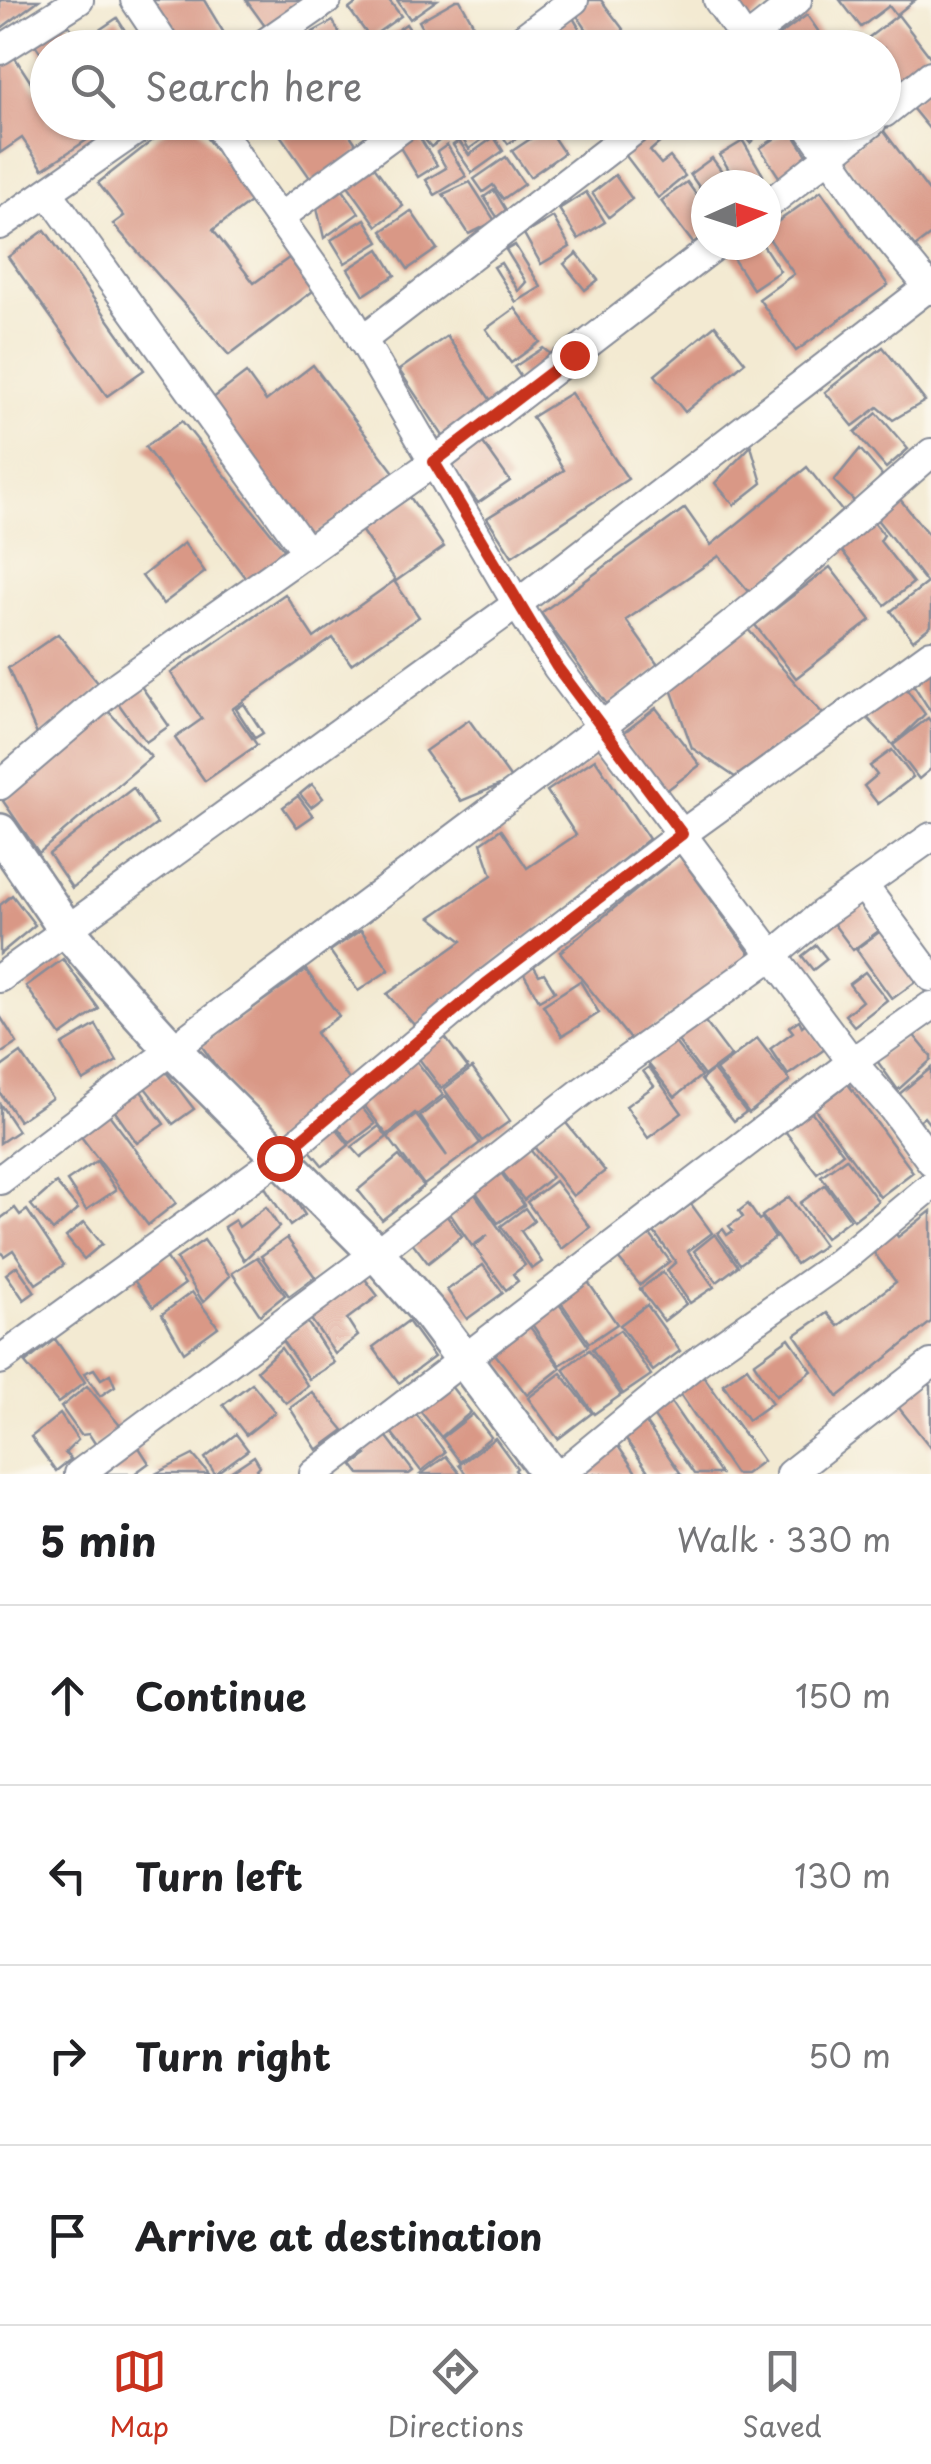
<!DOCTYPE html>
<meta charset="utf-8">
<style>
:root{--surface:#fff;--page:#f2f2f2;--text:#202124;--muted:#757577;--line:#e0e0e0;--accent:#c8321e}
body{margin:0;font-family:"Playpen Sans",sans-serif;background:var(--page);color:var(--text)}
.compass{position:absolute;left:691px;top:170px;width:90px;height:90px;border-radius:50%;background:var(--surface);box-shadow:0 2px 8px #0004;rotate:87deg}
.stop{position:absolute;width:30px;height:30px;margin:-22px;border:8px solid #c8321e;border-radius:50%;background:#fff}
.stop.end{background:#c8321e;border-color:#fff;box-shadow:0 2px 10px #0008}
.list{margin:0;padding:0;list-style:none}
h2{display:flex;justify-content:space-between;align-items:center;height:130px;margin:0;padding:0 40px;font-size:42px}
h2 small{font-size:32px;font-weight:400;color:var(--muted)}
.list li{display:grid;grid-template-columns:65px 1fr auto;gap:30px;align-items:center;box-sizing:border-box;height:180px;padding:0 40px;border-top:2px solid var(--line)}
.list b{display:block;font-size:38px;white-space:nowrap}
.list em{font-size:32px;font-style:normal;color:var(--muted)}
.icon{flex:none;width:55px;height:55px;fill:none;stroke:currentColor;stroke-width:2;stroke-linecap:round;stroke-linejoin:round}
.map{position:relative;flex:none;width:931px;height:1474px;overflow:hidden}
.search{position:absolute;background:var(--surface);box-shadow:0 2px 8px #0004;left:30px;right:30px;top:30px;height:110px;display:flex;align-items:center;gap:25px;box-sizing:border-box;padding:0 35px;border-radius:55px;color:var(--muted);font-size:38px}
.sheet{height:850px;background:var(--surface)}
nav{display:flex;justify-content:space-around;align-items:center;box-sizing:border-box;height:140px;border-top:2px solid var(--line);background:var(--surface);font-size:28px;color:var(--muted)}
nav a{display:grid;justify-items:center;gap:5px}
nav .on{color:var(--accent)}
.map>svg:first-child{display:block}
.building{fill:#d99886}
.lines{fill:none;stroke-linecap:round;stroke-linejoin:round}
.minor-casing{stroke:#878c98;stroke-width:32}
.tertiary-casing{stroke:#878c98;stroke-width:40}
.minor{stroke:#fff;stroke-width:28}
.tertiary{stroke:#fff;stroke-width:35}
.route{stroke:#c8321e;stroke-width:12}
</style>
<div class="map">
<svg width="931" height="1474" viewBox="0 0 931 1474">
<rect width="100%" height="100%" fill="#fbf7ec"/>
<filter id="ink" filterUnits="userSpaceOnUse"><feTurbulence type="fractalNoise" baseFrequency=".01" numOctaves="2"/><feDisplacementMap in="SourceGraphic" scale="20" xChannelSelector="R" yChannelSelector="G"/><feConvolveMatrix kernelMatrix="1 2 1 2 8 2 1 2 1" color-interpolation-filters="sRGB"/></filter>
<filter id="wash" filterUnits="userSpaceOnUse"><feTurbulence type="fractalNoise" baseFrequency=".0048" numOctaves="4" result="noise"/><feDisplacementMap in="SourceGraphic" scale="40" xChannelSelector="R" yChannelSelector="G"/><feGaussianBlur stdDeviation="2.25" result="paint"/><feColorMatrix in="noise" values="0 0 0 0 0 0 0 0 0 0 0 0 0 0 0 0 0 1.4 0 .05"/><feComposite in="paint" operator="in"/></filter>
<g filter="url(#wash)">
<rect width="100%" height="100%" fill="#f3ead2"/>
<g id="blocks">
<g class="building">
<path d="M0 0H39L0 29Z"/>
<path d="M146 0H204L233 48H177Z"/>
<path d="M246 0H304L267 29Z"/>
<path d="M361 0H389L401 16 370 38 349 9Z"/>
<path d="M397 0H437L410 19Z"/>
<path d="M456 0H460L476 29 444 48H434L419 21Z"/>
<path d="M589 0H601L626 33 608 48H599L574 11Z"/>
<path d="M728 0H778L745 24Z"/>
<path d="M840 0H915L896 15 889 6 861 27Z"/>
<path d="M807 15 830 48H774L770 42Z"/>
<path d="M898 15 931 58V65L905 86 884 58V48H875L868 38Z"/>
<path d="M572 16 588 43 580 48H551L543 33Z"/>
<path d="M117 18 136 48H48V64L32 40 65 19 80 43Z"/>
<path d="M333 21 340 34 321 45 313 32Z"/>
<path d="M406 24 422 48H382L379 43Z"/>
<path d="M10 50 37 92 48 85V122H101L105 128 43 169 22 138 0 153V57Z"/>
<path d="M884 63 902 86 884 101Z"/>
<path d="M931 84V131L908 103Z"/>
<path d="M176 122H194L254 199 213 230 254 283 289 258 313 291 229 355 113 224 124 216 98 183Z"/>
<path d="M291 122H341L361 151 315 185 278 132Z"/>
<path d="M430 122H433L444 137 431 147 418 131Z"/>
<path d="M478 122H487L493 132 469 149 460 135Z"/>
<path d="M493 122H538L508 144Z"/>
<path d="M732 122H772L750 143Z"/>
<path d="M880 126 931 194V235L912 249 841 156Z"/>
<path d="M654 127 664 139 650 151 661 164 670 157 685 176 658 198 623 152Z"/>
<path d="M547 128 564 153 530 177 512 151Z"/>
<path d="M790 129 809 158 779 177 760 148Z"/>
<path d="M415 130 437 165 418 177 396 141Z"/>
<path d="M494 137 503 151 472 173 453 145 459 141 469 155Z"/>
<path d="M743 141 763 175 747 185H738L720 155Z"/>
<path d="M447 145 466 176 435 195 426 180 446 168 437 152Z"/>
<path d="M506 157 524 184 503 199 493 185 483 192 474 179Z"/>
<path d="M712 158 732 185H706V197L690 174Z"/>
<path d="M373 165 403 206 377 226 347 184Z"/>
<path d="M615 175 632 199 609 217 592 193Z"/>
<path d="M470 182 495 221 469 234 443 194Z"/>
<path d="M687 182 706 208V234L693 243 661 201Z"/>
<path d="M343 190 359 213 324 238 317 208Z"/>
<path d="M494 190 506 210 497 217 484 197Z"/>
<path d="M821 191 888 285 796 351 759 299 794 274 766 234V230Z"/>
<path d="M586 192 605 222 578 239 559 209Z"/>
<path d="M411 211 437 249 408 269 382 231Z"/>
<path d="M553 217 570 247 541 264 524 234Z"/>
<path d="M365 219 379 242 345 263 331 240Z"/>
<path d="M45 230 144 370 107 396 8 257Z"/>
<path d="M515 245 541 287 516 302 494 267 501 263 518 291 526 282 506 250Z"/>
<path d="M729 245H763L780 271 753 289 726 248Z"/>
<path d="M379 249 395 275 364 295 348 269Z"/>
<path d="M577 253 598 280 585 290 564 264Z"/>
<path d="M515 308 540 342 511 363 486 329Z"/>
<path d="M715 325 745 362 685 412 655 375Z"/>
<path d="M447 336 498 411 449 445 399 370Z"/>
<path d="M883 347 925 401 893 420 878 407 853 426 825 392Z"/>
<path d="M543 348 555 358 522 379 514 367Z"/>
<path d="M313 365 396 475 311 539 208 402 246 373 266 401Z"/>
<path d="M571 393 628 479 512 556 487 518 564 470 532 417Z"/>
<path d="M877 413 908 449 886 468 855 432Z"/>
<path d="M182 421 287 553 250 584 145 447Z"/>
<path d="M481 440 510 481 478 503 449 463Z"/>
<path d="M751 446 762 483 734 505 715 483Z"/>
<path d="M860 449 882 475 859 506 834 481Z"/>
<path d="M807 467 842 511 751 594 719 556 626 620 660 668 608 706 541 613 685 508 711 545Z"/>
<path d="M410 497 444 547 396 581 361 530Z"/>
<path d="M899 498 931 538V626L913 640 891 611 927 583 875 517Z"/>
<path d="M871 519 884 535 880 541 913 583 885 605 838 546Z"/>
<path d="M184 543 205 572 163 604 142 576Z"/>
<path d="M830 567 871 620 796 678 755 625Z"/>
<path d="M394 581 419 617 351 664 333 638 232 709 257 745 205 781 175 738 202 719 171 673 285 594 314 638Z"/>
<path d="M745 626 823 714 735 777 692 748 671 689Z"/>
<path d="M58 634 103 689 39 739 8 668Z"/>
<path d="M931 668V712L911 681Z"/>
<path d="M902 683 925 714 893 745 928 718 931 722V769L919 779 893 745 860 710Z"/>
<path d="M141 686 169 726 146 742 118 703Z"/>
<path d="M244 704 263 733 255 738 236 709Z"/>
<path d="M656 708 700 765 662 794 618 737Z"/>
<path d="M108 711 151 757 39 853 3 801Z"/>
<path d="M469 720 512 780 461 801 425 751Z"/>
<path d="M892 750 913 777 878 804 864 786 877 775 870 766Z"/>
<path d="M595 759 649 839 416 1027 387 994 462 941 431 917 492 875 481 843 501 829 527 868 576 835 547 791Z"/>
<path d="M312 784 323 798 311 807 300 794Z"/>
<path d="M133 788 157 824 72 888 49 854Z"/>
<path d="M298 796 313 816 297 827 283 807Z"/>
<path d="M679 855 753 958 633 1043 560 952Z"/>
<path d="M853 894 880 930 853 950 827 915Z"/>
<path d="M12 895 35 925 0 954V905Z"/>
<path d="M361 930 389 970 358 991 330 951Z"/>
<path d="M882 930 918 980 892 999 856 949Z"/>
<path d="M816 945 827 959 813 970 802 956Z"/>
<path d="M63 959 99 1009 61 1036 26 986Z"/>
<path d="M531 961 539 975 544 973 555 991 539 1000 520 967Z"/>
<path d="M306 970 339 1016 316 1033 353 1085 271 1144 201 1045Z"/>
<path d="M865 972 887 1000 854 1026 845 1015 862 1001 849 984Z"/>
<path d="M580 981 599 1013 562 1036 543 1005Z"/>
<path d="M700 1015 731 1056 704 1076 673 1034Z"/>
<path d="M0 1016 17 1043 0 1054Z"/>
<path d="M799 1020 802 1026 806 1023 825 1049 788 1075 770 1049 793 1032 789 1027Z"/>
<path d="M96 1025 117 1061 83 1081 62 1045Z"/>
<path d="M441 1032 468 1068 441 1088 414 1052Z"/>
<path d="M912 1033 931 1056V1060L898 1090 875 1058Z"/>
<path d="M669 1035 701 1076 675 1097 642 1056Z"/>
<path d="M757 1038 790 1081 749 1113 716 1070Z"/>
<path d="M21 1053 52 1098 19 1121 0 1093V1068Z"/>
<path d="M410 1053 443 1095 417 1115 415 1113 387 1135 357 1096Z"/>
<path d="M160 1064 194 1109 173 1124 139 1080Z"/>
<path d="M649 1067 682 1113 648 1138 626 1106 654 1086 643 1071Z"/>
<path d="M472 1068 510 1121 482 1141 444 1089Z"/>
<path d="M931 1068V1126L924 1117 919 1121 898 1095Z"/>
<path d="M713 1070 746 1112 734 1121 701 1080Z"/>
<path d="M136 1084 164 1124 137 1143 109 1103Z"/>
<path d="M848 1084 913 1172 880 1197 815 1109Z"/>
<path d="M446 1096 480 1143 424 1185 388 1137 416 1115 447 1156 420 1116Z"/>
<path d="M356 1100 375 1124 350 1143 331 1119Z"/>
<path d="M0 1104 18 1131 0 1143Z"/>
<path d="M104 1108 176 1203 148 1225 76 1130Z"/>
<path d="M811 1111 843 1153 817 1173 785 1131Z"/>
<path d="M562 1118 605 1171 573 1196 531 1143Z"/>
<path d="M329 1120 349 1145 323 1166 303 1142Z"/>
<path d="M379 1126 387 1137 361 1157 352 1147Z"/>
<path d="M524 1142 552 1177 524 1200 496 1164Z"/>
<path d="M399 1156 424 1186 382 1220 358 1190Z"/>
<path d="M846 1158 878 1201 854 1220 821 1176Z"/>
<path d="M97 1161 116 1190 86 1210 67 1181Z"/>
<path d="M497 1167 524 1205 498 1223 471 1185Z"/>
<path d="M278 1174 305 1215 290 1226 263 1184Z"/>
<path d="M555 1181 590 1227 562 1249 527 1202Z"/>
<path d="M56 1183 78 1209 53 1231 31 1205Z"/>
<path d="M825 1185 850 1219 825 1238 800 1203Z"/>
<path d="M470 1187 525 1265 513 1274 518 1281 506 1290 474 1247 488 1235 472 1246 444 1205Z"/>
<path d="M789 1197 824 1245 796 1264 762 1216Z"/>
<path d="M691 1204 712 1233 688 1251 714 1287 690 1303 667 1270 676 1262 654 1232Z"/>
<path d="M748 1204 759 1220 762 1218 775 1238 740 1264 718 1233 723 1229 727 1235 733 1231 729 1226 743 1217 739 1211Z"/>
<path d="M439 1206 462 1236 428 1263 405 1233Z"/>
<path d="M266 1207 279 1227 244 1260 224 1227 235 1220 239 1227Z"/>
<path d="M15 1208 20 1215 27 1210 64 1265 36 1284 13 1250 4 1256 0 1251V1219Z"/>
<path d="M525 1208 534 1221 521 1231 542 1262 532 1269 501 1226Z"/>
<path d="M931 1211V1322L838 1397 795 1335 827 1313 838 1326 896 1282 868 1245 891 1227 898 1237Z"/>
<path d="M84 1222 102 1244 84 1259 66 1237Z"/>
<path d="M648 1232 670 1261 640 1285 617 1257Z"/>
<path d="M715 1234 738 1266 717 1282 694 1251Z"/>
<path d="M287 1238 315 1277 289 1296 261 1256Z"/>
<path d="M204 1240 230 1276 203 1302 176 1259Z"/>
<path d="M162 1253 185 1284 153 1307 131 1276Z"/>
<path d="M257 1257 285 1295 260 1315 232 1273Z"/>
<path d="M483 1265 503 1293 467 1319 447 1290Z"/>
<path d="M17 1266 35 1292 24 1300 6 1274Z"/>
<path d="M663 1272 686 1304 664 1321 640 1289Z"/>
<path d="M362 1275 378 1296 347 1319 358 1336 335 1354 308 1315Z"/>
<path d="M586 1279 617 1324 589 1343 558 1298Z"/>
<path d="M192 1292 218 1327 184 1352 162 1314Z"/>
<path d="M555 1298 588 1346 560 1365 527 1317Z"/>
<path d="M647 1305 680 1351 653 1371 620 1325Z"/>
<path d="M306 1320 334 1363 309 1379 281 1339Z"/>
<path d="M408 1321 434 1357 399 1383 373 1347Z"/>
<path d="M530 1327 561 1368 527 1395 495 1354Z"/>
<path d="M620 1330 651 1375 623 1394 592 1349Z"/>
<path d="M789 1338 812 1371 776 1396 754 1363Z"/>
<path d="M55 1339 85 1382 58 1403 25 1363Z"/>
<path d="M281 1348 308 1386 286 1403 257 1370Z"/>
<path d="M589 1350 621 1395 594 1414 563 1369Z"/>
<path d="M747 1367 772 1403 748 1420 723 1384Z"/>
<path d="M94 1369 101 1379 110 1374 115 1386 100 1396 84 1373Z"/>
<path d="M700 1371 763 1461 745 1474H735L676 1388Z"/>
<path d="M561 1373 592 1413 558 1439 528 1398Z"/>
<path d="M925 1378 931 1386V1448L895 1403Z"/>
<path d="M447 1381 471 1412 441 1437 416 1406Z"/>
<path d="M252 1383 275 1412 246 1435 223 1405Z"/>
<path d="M87 1386 122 1428 96 1445 89 1434 81 1435 61 1407Z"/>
<path d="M312 1392 344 1430 317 1450 290 1408Z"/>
<path d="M668 1398 720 1474H694L650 1411Z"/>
<path d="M413 1410 445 1452 421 1471 388 1428Z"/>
<path d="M60 1414 78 1440 65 1453 71 1459 56 1471 31 1437Z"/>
<path d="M473 1414 491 1437 460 1462 442 1438Z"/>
<path d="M641 1416 681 1474H650L620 1431Z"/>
<path d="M384 1433 413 1471 409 1474H360L353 1465 367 1455 363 1450Z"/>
<path d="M236 1434 248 1450 215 1474 205 1458Z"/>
<path d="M612 1437 637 1474H589L579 1460Z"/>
<path d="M495 1438 517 1468 515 1470 518 1474H466L459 1465Z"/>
<path d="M138 1446 149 1463 134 1474H104Z"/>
<path d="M193 1455 209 1474H155Z"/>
<path d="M254 1456 260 1466 257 1469 260 1474H227Z"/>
<path d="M446 1456 460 1474H421Z"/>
</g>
</g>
</g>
<g filter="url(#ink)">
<use href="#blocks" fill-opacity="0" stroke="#878c98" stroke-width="2.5"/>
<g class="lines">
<g class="minor-casing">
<g id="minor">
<path d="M135 0 167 48"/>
<path d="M718 0 751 48"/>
<path d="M258 48 327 0"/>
<path d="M510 48 574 0"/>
<path d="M736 48 797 0"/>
<path d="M0 50 79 0"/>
<path d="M884 113 931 75"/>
<path d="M216 122 250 177 348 315 517 604 557 667 852 1062 893 1109 931 1161"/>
<path d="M805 122 877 224 931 290"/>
<path d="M48 192 307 552"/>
<path d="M766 206 872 122"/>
<path d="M279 218 410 122"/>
<path d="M0 225 148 122"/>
<path d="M362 340 645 122"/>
<path d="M0 785 114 688 434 462 716 245"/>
<path d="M863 885 931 977"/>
<path d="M0 978 517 604 931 285"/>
<path d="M0 1180C242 994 491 816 730 626 799 571 864 511 931 453"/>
<path d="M0 1360 279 1158 486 984 682 834 931 654"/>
<path d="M79 1474 376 1253 583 1091 772 956 823 913 931 837"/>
<path d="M314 1474 852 1062 931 1006"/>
<path d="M561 1474 697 1362 838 1263 931 1186"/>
<path d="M790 1474 931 1364"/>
</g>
</g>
<g class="tertiary-casing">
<path id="tertiary" d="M0 832 66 929 111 982 171 1048 376 1253 429 1313 550 1474"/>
</g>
<use href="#minor" class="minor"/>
<use href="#tertiary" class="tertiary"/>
</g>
</g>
<g class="lines" filter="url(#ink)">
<path class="route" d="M279 1158 486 984 682 834 557 667 434 462 574 355"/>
</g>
</svg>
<svg class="compass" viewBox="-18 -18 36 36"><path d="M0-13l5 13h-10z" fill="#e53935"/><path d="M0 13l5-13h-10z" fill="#757577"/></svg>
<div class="stop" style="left:279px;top:1158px"></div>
<div class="stop end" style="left:574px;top:355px"></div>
<div class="search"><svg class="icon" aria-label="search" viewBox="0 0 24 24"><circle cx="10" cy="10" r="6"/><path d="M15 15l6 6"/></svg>Search here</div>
</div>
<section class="sheet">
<h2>5 min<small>Walk · 330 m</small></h2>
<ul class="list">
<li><svg class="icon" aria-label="ahead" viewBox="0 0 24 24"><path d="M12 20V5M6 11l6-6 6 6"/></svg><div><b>Continue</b></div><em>150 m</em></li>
<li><svg class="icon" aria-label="left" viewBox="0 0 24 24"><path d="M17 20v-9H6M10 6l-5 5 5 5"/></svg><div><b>Turn left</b></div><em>130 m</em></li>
<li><svg class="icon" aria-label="right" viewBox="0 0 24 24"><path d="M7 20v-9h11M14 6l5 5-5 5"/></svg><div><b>Turn right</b></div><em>50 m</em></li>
<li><svg class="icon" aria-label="arrive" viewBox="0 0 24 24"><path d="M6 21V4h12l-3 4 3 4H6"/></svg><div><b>Arrive at destination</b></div></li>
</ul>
</section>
<nav>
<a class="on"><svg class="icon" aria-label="map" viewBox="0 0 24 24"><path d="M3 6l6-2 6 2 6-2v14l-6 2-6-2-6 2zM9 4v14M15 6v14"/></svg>Map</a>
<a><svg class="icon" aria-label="directions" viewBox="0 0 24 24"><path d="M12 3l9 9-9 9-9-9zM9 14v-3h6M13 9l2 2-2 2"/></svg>Directions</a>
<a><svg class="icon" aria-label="saved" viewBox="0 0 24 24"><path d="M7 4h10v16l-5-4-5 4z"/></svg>Saved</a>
</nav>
